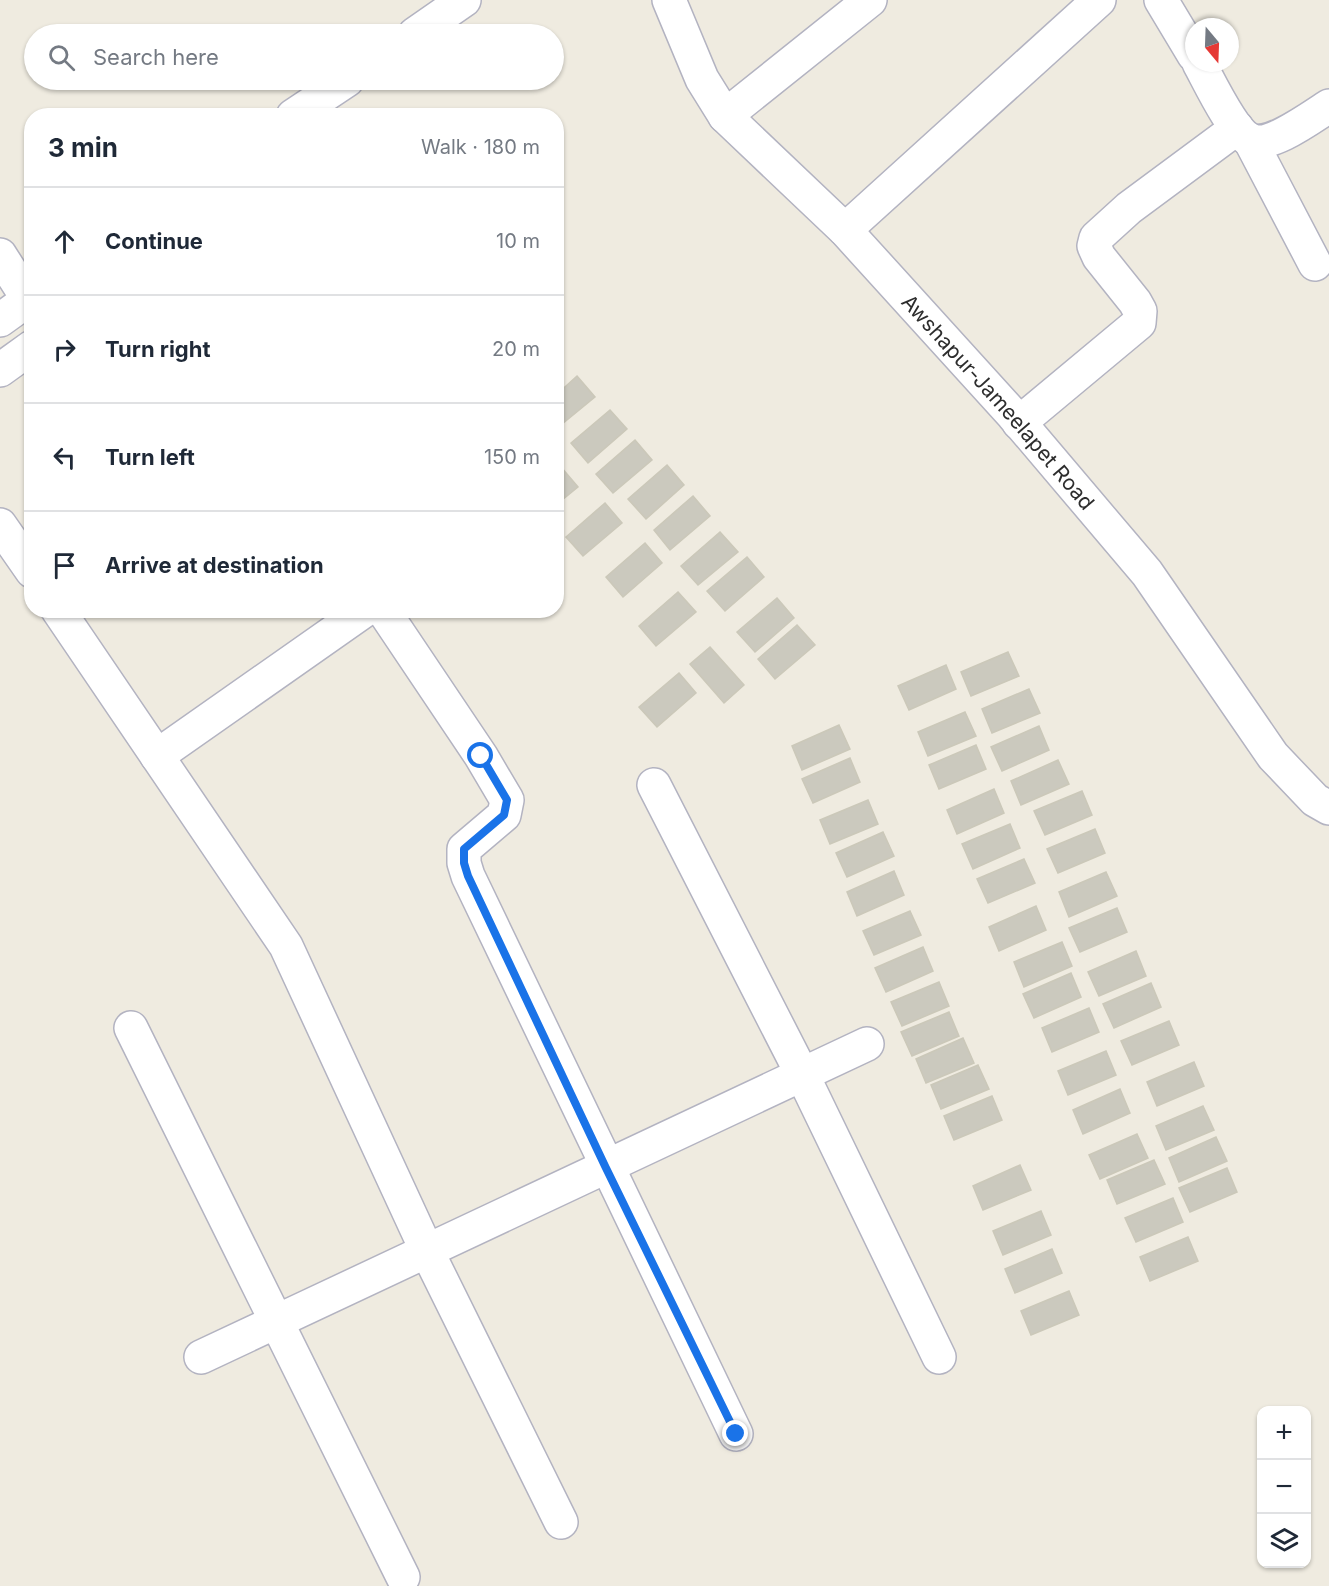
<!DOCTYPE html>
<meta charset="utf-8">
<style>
:root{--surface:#fff;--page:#f2f2f3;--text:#1f2937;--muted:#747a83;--line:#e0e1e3}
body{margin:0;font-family:Inter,sans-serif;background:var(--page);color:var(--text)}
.controls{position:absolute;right:18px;bottom:18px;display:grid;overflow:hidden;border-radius:12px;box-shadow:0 2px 4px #0004}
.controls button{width:54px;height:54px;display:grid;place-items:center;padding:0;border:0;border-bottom:2px solid var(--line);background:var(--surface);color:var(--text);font:30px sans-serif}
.compass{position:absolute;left:1185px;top:18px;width:54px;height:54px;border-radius:50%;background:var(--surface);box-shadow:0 2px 4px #0004;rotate:161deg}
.stop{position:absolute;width:18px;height:18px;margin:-14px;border:4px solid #1a73e8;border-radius:50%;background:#fff}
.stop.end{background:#1a73e8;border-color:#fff;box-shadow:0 2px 6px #0008}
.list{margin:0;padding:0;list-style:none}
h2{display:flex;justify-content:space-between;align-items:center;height:78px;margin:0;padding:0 24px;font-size:26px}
h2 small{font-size:20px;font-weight:400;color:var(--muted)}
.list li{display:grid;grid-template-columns:39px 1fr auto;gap:18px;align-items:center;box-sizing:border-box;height:108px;padding:0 24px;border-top:2px solid var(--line)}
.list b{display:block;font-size:22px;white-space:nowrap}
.list em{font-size:20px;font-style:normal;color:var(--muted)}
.icon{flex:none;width:33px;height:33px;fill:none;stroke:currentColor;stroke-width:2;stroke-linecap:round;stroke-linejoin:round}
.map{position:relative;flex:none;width:1329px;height:1586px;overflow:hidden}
.search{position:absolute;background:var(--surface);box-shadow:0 2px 4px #0004;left:24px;top:24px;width:540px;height:66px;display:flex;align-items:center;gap:15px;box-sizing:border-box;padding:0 21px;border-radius:33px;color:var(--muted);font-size:22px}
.panel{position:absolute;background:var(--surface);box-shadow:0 2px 4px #0004;left:24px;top:108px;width:540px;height:510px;border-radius:24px}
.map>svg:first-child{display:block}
.building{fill:#cbc9be;stroke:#cbc8b9;stroke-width:1.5}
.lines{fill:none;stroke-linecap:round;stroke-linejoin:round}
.street-casing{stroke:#b3b3c1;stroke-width:36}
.secondary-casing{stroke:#b3b3c1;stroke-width:36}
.street{stroke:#fff;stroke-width:33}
.secondary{stroke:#fff;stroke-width:33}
.route{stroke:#1a73e8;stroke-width:8}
.labels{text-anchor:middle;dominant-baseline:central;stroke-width:5;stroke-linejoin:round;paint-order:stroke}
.street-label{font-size:21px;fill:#2d2d2d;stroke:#fff}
</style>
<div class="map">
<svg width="1329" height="1586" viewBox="0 0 1329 1586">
<rect width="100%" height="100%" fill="#efebe0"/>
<g class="building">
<path d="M577 376 595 397 556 429V395Z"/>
<path d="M610 410 627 429 588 463 571 443Z"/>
<path d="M635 440 652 460 613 493 596 474Z"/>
<path d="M667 465 684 485 646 519 628 499Z"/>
<path d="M561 467 578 487 556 505V471Z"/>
<path d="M693 496 710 516 670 550 654 530Z"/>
<path d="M605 503 622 523 583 556 566 537Z"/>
<path d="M720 532 738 552 698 585 681 566Z"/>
<path d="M645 543 662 563 623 597 606 577Z"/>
<path d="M747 557 764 577 725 611 707 591Z"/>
<path d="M678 592 696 612 656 646 639 626Z"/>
<path d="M777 598 794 618 755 652 737 632Z"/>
<path d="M797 625 815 645 775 679 758 659Z"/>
<path d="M710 647 744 685 724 703 690 664Z"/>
<path d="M1008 652 1019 676 971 696 961 672Z"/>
<path d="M946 665 956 689 909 710 898 686Z"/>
<path d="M679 673 696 693 657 727 639 707Z"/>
<path d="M1029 689 1040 713 992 733 982 709Z"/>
<path d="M965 712 976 736 928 756 918 732Z"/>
<path d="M839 725 850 749 802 770 792 746Z"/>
<path d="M1039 726 1049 750 1002 771 991 747Z"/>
<path d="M976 745 986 769 939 789 929 765Z"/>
<path d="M850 758 860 782 813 803 802 779Z"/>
<path d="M1058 760 1069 784 1021 805 1011 781Z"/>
<path d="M994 789 1004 813 957 834 947 810Z"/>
<path d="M1082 791 1092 815 1045 835 1034 811Z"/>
<path d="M868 800 878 824 830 844 820 820Z"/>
<path d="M1010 824 1020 848 973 869 962 844Z"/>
<path d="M1095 829 1105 853 1058 873 1047 849Z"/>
<path d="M883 832 894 856 847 877 836 853Z"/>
<path d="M1024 859 1035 883 988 903 977 879Z"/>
<path d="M894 871 904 895 857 916 847 892Z"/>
<path d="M1106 872 1117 896 1069 917 1059 892Z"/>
<path d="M1036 906 1046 930 999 951 989 927Z"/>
<path d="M1117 908 1127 932 1080 952 1069 928Z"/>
<path d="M910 911 921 935 874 955 863 931Z"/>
<path d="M1062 942 1072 966 1024 987 1014 962Z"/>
<path d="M923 947 933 971 886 992 875 968Z"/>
<path d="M1136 951 1146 976 1099 996 1088 972Z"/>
<path d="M1071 973 1081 997 1034 1018 1023 994Z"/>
<path d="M939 982 949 1006 902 1026 891 1002Z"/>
<path d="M1151 983 1161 1007 1114 1028 1103 1004Z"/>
<path d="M1089 1008 1099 1032 1052 1052 1042 1028Z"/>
<path d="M949 1012 959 1036 912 1056 901 1032Z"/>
<path d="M1169 1021 1179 1045 1132 1065 1121 1041Z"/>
<path d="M963 1038 974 1063 926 1083 916 1059Z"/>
<path d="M1106 1051 1116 1075 1068 1095 1058 1071Z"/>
<path d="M1194 1062 1204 1086 1157 1106 1147 1082Z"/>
<path d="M978 1065 989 1089 941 1109 931 1085Z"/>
<path d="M1120 1089 1130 1113 1083 1134 1073 1110Z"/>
<path d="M992 1096 1002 1120 954 1140 944 1116Z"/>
<path d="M1203 1106 1214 1130 1166 1150 1156 1126Z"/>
<path d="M1137 1134 1148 1158 1100 1179 1089 1155Z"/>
<path d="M1216 1137 1227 1161 1179 1182 1169 1158Z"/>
<path d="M1154 1160 1165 1184 1117 1204 1107 1180Z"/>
<path d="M1020 1165 1031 1190 983 1210 973 1186Z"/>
<path d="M1227 1168 1237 1192 1190 1212 1179 1188Z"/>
<path d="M1173 1198 1183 1222 1136 1242 1125 1218Z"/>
<path d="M1041 1211 1051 1235 1003 1255 993 1231Z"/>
<path d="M1188 1237 1198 1261 1150 1281 1140 1257Z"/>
<path d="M1052 1249 1062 1273 1015 1293 1005 1269Z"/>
<path d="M1069 1291 1079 1315 1031 1335 1021 1311Z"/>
</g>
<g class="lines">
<g class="street-casing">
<g id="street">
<path id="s1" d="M669 0 702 79 725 116 845 230 1013 415 1147 573 1273 756 1315 800 1329 808"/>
<path d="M1161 0 1194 55"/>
<path d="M1199 63C1209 81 1232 131 1250 140 1269 149 1313 116 1329 106"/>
<path d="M725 116 870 0"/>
<path d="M1250 140 1315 264"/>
<path d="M845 230 1099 0"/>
<path d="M0 255 28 299"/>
<path d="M1019 423 1139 323 1140 311 1135 302 1099 257 1094 246 1096 238 1129 208 1237 128"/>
<path d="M0 525 32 571"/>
<path d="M58 610 286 946 426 1249 561 1522"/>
<path d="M383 610 481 756 507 800 504 815 464 849V863L468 876 736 1434"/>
<path d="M157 756 365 610"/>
<path d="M654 785 802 1074 939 1357"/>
<path d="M131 1028 403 1577"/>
<path d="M201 1357 867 1044"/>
</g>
</g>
<g class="secondary-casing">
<g id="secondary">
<path d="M415 34 464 0"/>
<path d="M293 116 347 80"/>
<path d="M0 320 32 297"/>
<path d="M0 370 32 347"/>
</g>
</g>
<use href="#street" class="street"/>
<use href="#secondary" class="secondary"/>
</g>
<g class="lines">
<path class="route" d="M481 756 507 800 504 815 464 849V863L468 876 605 1166 736 1434"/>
</g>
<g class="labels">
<g class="street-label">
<text stroke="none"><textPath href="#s1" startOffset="525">Awshapur-Jameelapet Road</textPath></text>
</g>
</g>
</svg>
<div class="controls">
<button>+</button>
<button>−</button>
<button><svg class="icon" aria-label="layers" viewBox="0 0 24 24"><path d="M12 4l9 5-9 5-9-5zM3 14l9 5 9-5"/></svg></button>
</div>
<svg class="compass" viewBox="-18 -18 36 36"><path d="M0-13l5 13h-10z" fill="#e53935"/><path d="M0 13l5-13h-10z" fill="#747a83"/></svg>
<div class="stop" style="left:481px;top:756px"></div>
<div class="stop end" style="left:736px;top:1434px"></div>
<div class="search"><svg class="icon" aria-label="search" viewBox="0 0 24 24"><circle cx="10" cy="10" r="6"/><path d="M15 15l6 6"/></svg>Search here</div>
<section class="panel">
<h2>3 min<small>Walk · 180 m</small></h2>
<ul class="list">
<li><svg class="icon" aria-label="ahead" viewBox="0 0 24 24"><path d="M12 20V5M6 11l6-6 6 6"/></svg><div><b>Continue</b></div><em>10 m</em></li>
<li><svg class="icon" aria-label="right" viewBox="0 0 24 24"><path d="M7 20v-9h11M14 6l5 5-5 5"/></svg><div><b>Turn right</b></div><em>20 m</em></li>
<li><svg class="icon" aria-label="left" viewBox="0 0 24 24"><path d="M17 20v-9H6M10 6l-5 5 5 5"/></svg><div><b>Turn left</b></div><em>150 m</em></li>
<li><svg class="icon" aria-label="arrive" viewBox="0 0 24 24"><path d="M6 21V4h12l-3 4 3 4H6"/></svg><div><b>Arrive at destination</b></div></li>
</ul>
</section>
</div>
